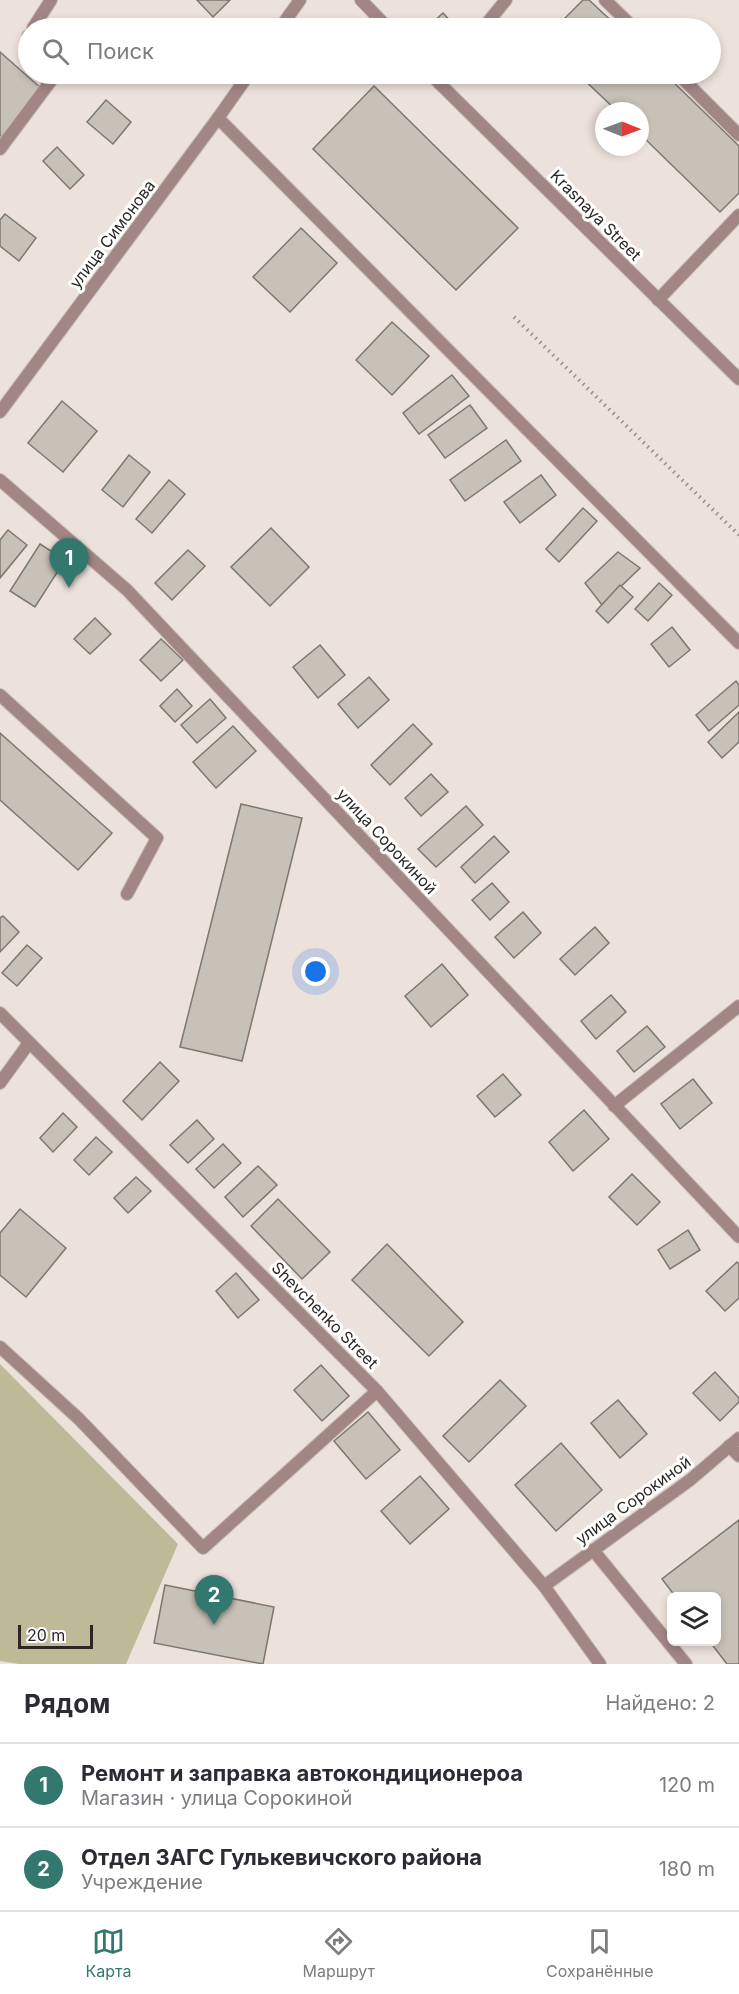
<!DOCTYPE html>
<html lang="ru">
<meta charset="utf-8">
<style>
:root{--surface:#fff;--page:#f7f7f7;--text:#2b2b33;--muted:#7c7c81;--line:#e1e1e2;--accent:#33786e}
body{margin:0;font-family:Inter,sans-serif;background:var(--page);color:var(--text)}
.controls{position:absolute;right:18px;bottom:18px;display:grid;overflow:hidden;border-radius:9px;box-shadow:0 3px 9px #0003}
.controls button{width:54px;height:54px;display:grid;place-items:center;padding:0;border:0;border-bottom:2px solid var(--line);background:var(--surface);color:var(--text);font:30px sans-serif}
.compass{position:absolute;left:595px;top:102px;width:54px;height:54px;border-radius:50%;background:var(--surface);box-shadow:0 3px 9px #0003;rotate:91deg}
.scale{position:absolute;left:18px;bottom:15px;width:75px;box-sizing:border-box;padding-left:6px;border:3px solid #2c2725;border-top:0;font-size:16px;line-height:21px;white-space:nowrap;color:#2c2725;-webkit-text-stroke:4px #fff;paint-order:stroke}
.you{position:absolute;left:316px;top:972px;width:21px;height:21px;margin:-15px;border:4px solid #fff;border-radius:50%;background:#1a73e8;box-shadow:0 0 0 9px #1a73e833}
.badge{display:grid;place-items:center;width:39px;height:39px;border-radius:50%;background:var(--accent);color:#fff;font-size:20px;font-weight:700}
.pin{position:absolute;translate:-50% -50px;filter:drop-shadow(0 2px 3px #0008)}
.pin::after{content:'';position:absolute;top:32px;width:21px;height:18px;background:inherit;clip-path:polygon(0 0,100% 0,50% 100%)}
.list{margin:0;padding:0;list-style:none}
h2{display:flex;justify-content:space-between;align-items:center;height:78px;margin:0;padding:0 24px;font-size:26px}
h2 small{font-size:20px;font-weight:400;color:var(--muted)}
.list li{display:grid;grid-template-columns:39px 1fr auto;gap:18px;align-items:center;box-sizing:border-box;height:84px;padding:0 24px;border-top:2px solid var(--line)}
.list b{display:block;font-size:22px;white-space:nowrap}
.list p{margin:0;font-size:20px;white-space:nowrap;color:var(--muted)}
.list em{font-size:20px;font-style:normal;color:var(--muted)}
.icon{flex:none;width:33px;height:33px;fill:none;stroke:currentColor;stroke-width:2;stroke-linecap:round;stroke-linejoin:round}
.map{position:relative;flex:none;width:739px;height:1664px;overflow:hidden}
.search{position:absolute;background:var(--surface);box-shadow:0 3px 9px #0003;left:18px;right:18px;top:18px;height:66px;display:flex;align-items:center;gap:15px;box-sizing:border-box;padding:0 21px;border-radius:33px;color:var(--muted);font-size:22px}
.sheet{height:246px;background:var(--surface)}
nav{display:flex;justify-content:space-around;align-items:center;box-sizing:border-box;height:84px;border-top:2px solid var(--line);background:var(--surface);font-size:16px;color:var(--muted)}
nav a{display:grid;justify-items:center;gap:3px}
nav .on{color:var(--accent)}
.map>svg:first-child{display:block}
.green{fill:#beba98}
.building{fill:#c8c1b7;stroke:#7d776e;stroke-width:1.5}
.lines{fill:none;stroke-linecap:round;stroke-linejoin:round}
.service-casing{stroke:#c6bcb7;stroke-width:14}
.minor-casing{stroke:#c6bcb7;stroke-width:14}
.tertiary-casing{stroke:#c6bcb7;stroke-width:14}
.path{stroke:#978e8a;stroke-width:4;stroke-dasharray:1.5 4.5;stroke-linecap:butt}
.service{stroke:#a18684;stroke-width:12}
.minor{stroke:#a18684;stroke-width:12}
.tertiary{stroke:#a18684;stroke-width:12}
.labels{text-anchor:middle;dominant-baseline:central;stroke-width:6;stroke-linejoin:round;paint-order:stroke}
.street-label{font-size:16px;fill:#2c2725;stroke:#fff}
</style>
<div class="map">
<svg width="739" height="1664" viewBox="0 0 739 1664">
<rect width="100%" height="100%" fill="#ede1db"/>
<path class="green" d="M0 1364 178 1544 126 1664H19L0 1661Z"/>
<g class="building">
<path d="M197 0H230L213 17Z"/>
<path d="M583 0H589L619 28H555Z"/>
<path d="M443 13 457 28H437L432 23Z"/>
<path d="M0 52 42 89 0 138Z"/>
<path d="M578 74H665L739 146V193L720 212 640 134V111H617Z"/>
<path d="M374 86 518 228 456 290 313 149Z"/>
<path d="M106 100 131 122 113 144 87 122Z"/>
<path d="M57 147 84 175 70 189 43 161Z"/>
<path d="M5 214 36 238 19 261 0 246V220Z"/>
<path d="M301 228 337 263 290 312 253 277Z"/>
<path d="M392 322 429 356 392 395 356 360Z"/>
<path d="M452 375 469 396 419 434 403 413Z"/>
<path d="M62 401 97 431 63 472 28 443Z"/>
<path d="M470 405 487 428 445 458 428 435Z"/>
<path d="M506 440 521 461 465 501 450 480Z"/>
<path d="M129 455 150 472 123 507 102 490Z"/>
<path d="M541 475 556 495 520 523 504 502Z"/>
<path d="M169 480 185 494 152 533 136 519Z"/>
<path d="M583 508 597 521 559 562 546 549Z"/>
<path d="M271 528 309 567 270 606 231 567Z"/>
<path d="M8 530 27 545 0 578V540Z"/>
<path d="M40 544 65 560 35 607 10 591Z"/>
<path d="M188 550 205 566 172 600 155 583Z"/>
<path d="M618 552 640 568 602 605 585 583Z"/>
<path d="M659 583 672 595 648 621 635 609Z"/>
<path d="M620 585 633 597 608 623 596 611Z"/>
<path d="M95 618 111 634 90 654 74 639Z"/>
<path d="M672 627 690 650 669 667 651 644Z"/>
<path d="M161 639 183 660 161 681 140 660Z"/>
<path d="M320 645 345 675 318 698 293 667Z"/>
<path d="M369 677 389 700 358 728 338 704Z"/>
<path d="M736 681 739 685V705L709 731 696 715Z"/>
<path d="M177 689 192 706 175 722 160 706Z"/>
<path d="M210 699 226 718 197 743 181 725Z"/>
<path d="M739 712V742L722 758 708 742Z"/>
<path d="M413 724 432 744 390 785 371 765Z"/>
<path d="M233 726 256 751 216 788 193 762Z"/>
<path d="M0 733 112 833 78 870 0 800Z"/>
<path d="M431 774 448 792 421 816 405 798Z"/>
<path d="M241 804 302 818 242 1061 180 1047Z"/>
<path d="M466 806 483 825 436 867 418 849Z"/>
<path d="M494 836 509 852 475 883 461 867Z"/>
<path d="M492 883 509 902 490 920 472 900Z"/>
<path d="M523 912 541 933 514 958 495 937Z"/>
<path d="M3 916 19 932 0 952V918Z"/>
<path d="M595 927 609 943 575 975 560 959Z"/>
<path d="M27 945 42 958 17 986 2 973Z"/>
<path d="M442 964 468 995 431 1027 405 996Z"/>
<path d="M611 995 626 1012 596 1039 581 1021Z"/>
<path d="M647 1026 665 1047 634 1072 617 1051Z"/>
<path d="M160 1062 179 1081 142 1120 123 1101Z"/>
<path d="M503 1074 521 1095 495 1117 477 1096Z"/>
<path d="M693 1079 712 1103 680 1129 661 1104Z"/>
<path d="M584 1110 609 1139 573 1171 549 1142Z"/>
<path d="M63 1113 77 1127 53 1152 40 1138Z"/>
<path d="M197 1120 214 1139 188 1163 170 1145Z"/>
<path d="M96 1137 112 1152 89 1175 74 1160Z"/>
<path d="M223 1144 241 1163 214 1188 196 1169Z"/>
<path d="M258 1166 277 1185 243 1217 225 1197Z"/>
<path d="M632 1174 660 1202 637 1225 609 1197Z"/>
<path d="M136 1177 151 1191 128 1213 114 1198Z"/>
<path d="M278 1199 330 1252 302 1279 251 1226Z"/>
<path d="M20 1209 66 1248 26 1297 0 1275V1233Z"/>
<path d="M688 1230 700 1250 670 1269 658 1250Z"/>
<path d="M387 1244 463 1322 429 1356 352 1280Z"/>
<path d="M737 1262 739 1264V1298L725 1311 706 1291Z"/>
<path d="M236 1273 259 1300 238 1318 216 1291Z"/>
<path d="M321 1365 349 1396 322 1421 294 1390Z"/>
<path d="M715 1372 739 1398V1402L720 1421 693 1393Z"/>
<path d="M500 1380 526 1406 469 1462 443 1436Z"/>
<path d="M618 1400 647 1434 620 1458 591 1423Z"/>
<path d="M368 1412 400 1450 366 1479 334 1441Z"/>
<path d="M561 1443 602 1490 556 1531 515 1485Z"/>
<path d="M420 1476 449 1509 410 1544 381 1511Z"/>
<path d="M739 1520V1664H727L710 1642H716V1596H675L662 1579Z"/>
<path d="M165 1585 274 1607 263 1664 154 1643Z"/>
</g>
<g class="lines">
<g class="service-casing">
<g id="service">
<path d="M605 0 634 28"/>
<path d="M33 28 51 0"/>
<path d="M483 28 506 0"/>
<path d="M28 36V40"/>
<path d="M678 74 739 135"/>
<path d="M439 83 446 74"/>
<path d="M218 118 739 643"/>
<path d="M0 149 53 78 50 74"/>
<path d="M658 300 739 215"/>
<path d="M0 695 157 838 127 894"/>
<path d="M614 1106 739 1006"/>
<path d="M729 1446 739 1456"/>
<path d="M593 1550 686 1664"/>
</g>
</g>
<g class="minor-casing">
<g id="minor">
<path d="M0 480 127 590 739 1237"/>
<path d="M0 1013 377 1391 544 1586 600 1664"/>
<path d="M0 1083 29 1043"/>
<path d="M0 1347 79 1419 203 1548 377 1391"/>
<path d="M544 1586 690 1480 739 1438"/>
</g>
</g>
<g class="tertiary-casing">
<g id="tertiary">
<path d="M361 0 388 28"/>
<path d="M280 28 300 0"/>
<path d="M430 74 739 379"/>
<path d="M0 412 218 118 249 74"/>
</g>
</g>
<path class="path" d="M514 317 739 535"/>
<use href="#service" class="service"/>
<use href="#minor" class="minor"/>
<use href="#tertiary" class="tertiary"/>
</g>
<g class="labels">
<g class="street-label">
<text transform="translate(596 215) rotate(45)">Krasnaya Street</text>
<text transform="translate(112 234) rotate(-53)">улица Симонова</text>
<text transform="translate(387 841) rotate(47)">улица Сорокиной</text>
<text transform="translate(325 1315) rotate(45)">Shevchenko Street</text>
<text transform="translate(633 1500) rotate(-36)">улица Сорокиной</text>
</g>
</g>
</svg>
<div class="controls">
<button><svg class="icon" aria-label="layers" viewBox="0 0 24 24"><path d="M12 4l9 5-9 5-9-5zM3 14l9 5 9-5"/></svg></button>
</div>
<svg class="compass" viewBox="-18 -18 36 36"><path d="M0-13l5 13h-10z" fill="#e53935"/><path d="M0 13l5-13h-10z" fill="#7c7c81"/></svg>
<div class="scale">20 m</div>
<div class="you"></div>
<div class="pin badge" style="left:69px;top:588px">1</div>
<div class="pin badge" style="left:214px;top:1625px">2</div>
<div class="search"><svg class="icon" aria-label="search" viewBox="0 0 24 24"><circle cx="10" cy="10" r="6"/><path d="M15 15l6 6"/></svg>Поиск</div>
</div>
<section class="sheet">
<h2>Рядом<small>Найдено: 2</small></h2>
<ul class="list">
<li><span class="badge">1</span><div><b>Ремонт и заправка автокондиционероа</b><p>Магазин · улица Сорокиной</p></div><em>120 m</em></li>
<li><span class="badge">2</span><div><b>Отдел ЗАГС Гулькевичского района</b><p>Учреждение</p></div><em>180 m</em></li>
</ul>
</section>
<nav>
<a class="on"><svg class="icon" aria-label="map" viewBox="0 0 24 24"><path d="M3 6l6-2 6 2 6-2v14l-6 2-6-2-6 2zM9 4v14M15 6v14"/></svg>Карта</a>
<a><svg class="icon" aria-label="directions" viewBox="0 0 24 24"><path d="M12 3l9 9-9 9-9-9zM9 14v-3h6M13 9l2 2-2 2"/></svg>Маршрут</a>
<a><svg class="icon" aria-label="saved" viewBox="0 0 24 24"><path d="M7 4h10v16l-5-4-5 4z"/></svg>Сохранённые</a>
</nav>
